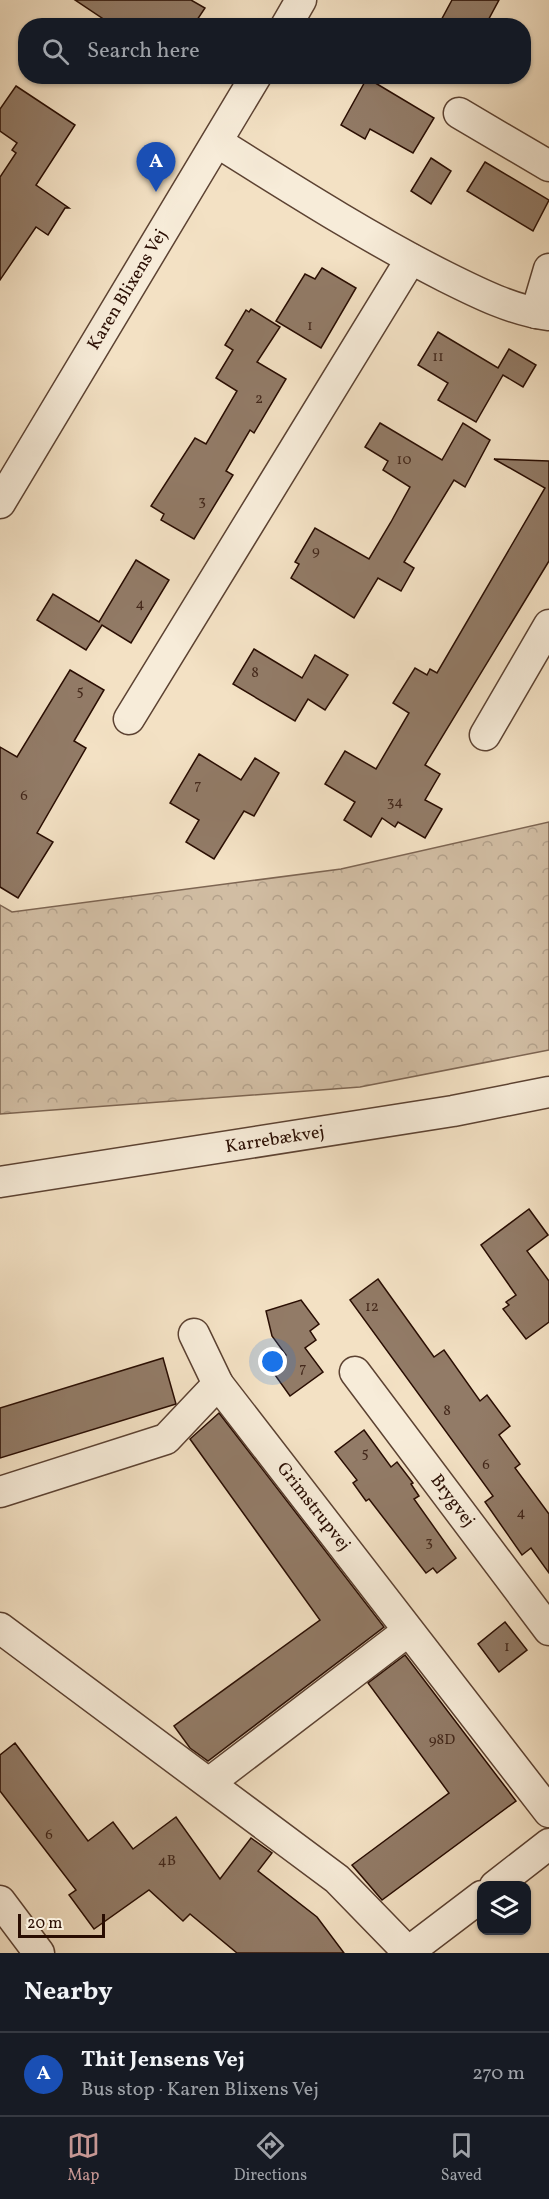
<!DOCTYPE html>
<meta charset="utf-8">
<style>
:root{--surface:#171b24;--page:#20242c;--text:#f1f3f6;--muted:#9ea1a6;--line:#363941;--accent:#c59692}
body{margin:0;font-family:Vollkorn,serif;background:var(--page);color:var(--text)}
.controls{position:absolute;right:18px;bottom:18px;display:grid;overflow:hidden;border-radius:12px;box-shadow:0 2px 4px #0004}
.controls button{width:54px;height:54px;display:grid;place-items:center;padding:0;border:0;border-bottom:2px solid var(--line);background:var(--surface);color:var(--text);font:30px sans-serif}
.scale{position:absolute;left:18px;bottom:15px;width:87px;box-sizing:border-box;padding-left:6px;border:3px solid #290d02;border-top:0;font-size:16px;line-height:21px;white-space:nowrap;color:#290d02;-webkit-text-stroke:4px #f7ecd9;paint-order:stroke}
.you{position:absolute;left:273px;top:1362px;width:21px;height:21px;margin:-15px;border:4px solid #fff;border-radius:50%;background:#1a73e8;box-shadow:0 0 0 9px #1a73e833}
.badge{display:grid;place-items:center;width:39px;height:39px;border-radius:50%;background:var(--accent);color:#fff;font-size:20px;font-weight:700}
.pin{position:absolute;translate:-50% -50px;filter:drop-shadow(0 2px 3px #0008)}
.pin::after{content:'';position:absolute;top:32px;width:21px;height:18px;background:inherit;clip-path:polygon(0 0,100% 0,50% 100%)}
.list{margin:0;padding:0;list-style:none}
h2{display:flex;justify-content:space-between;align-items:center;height:78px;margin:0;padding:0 24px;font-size:26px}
h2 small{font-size:20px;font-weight:400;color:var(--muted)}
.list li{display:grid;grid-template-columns:39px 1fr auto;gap:18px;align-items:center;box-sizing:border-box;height:84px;padding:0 24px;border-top:2px solid var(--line)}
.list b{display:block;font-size:22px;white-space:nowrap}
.list p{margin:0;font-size:20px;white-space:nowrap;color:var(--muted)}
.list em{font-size:20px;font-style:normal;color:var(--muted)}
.icon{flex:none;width:33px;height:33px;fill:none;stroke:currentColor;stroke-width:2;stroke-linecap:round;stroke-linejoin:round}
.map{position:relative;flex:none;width:549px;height:1953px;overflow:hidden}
.search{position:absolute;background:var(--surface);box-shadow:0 2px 4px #0004;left:18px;right:18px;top:18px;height:66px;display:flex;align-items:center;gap:15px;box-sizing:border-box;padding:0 21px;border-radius:24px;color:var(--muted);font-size:22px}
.sheet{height:162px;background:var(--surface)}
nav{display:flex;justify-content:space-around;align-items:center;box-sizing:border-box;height:84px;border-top:2px solid var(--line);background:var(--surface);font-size:16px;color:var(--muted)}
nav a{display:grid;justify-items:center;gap:3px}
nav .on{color:var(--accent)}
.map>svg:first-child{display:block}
.forest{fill:url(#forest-crowns);stroke:#7d6552;stroke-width:1.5}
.building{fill:#927b67;stroke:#290d02;stroke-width:1.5}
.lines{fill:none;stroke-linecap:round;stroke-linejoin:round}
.minor-casing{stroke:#5c4232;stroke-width:33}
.minor{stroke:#f7ecd9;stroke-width:30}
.labels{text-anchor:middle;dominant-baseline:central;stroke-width:5;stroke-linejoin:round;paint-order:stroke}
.number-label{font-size:15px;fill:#43281b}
.street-label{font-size:18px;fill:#290d02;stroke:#f7ecd9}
</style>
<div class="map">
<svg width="549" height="1953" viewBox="0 0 549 1953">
<defs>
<pattern id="forest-crowns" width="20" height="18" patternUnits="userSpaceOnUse" patternTransform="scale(1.5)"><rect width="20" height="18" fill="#d1bda3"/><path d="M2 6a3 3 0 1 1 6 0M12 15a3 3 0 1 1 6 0" fill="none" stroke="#b3a18b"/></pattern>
</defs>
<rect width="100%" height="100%" fill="#f3e1c4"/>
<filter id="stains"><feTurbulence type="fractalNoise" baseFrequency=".00333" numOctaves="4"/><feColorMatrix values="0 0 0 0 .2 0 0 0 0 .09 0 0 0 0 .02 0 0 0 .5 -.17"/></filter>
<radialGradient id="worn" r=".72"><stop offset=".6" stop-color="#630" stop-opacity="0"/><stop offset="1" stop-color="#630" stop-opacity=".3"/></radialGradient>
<path class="forest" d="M549 822V1050L360 1087 0 1114V905L12 912 341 869Z"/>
<g class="building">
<path d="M75 0H191L205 8 193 26H114Z"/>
<path d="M452 0H499L485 26H438Z"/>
<path d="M367 78 434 118 413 153 370 129 365 139 341 125Z"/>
<path d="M16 86 75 125 36 185 69 208H65L48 235 36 227 0 280V177L16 153 12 150 17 143 0 131V109Z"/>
<path d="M431 158 451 171 431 204 411 191Z"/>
<path d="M485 162 549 200 533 231 467 191Z"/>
<path d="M322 268 356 288 321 348 276 321 305 274 315 279Z"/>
<path d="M251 309 280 327 257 362 286 379 254 433 250 430 226 471 233 475 194 539 161 520 164 514 151 506 195 438 206 444 237 391 216 378 233 350 225 345 246 310 249 312Z"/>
<path d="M438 332 498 368 509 349 536 365 523 387 503 375 476 422 438 400 448 383 418 365Z"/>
<path d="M380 423 442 460 463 423 490 440 465 487 454 480 404 562 414 568 401 591 378 578 354 618 291 578 299 564 295 562 315 528 369 559 391 522 410 487 383 470 388 461 365 447Z"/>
<path d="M494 459 549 461V561L425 765 440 774 425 800 442 809 425 838 398 822 395 827 382 818 371 837 344 820 355 802 325 784 345 751 376 769 409 713 393 703 415 668 427 675 430 669 437 673 545 488Z"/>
<path d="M136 560 169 580 131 643 102 625 86 650 37 620 53 594 99 622Z"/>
<path d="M254 649 302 678 315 655 348 675 325 710 308 699 295 721 233 684Z"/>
<path d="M70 670 104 690 74 741 86 748 37 833 53 842 18 898 0 887V747L17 757Z"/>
<path d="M199 754 241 780 255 758 279 773 254 816 244 811 214 859 186 842 199 820 170 803Z"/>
<path d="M529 1209 548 1235 527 1251 549 1281V1322L526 1339 503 1309 509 1305 506 1302 516 1295 481 1245Z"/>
<path d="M378 1279 434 1357 444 1350 480 1401 487 1395 510 1426 499 1435 520 1464 515 1468 549 1514V1573L531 1548 522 1555 485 1502 493 1496 350 1300Z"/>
<path d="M301 1300 319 1324 310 1331 316 1340 305 1348 323 1372 290 1396 270 1368 286 1355 272 1336 266 1311Z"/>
<path d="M163 1358 176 1404 0 1458V1408Z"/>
<path d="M219 1413 384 1627 208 1761 190 1748 174 1726 320 1620 190 1439Z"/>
<path d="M364 1430 391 1467 397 1462 413 1483 411 1484 419 1496 414 1499 456 1558 437 1573 433 1568 426 1573 369 1499 366 1501 353 1483 357 1480 335 1452Z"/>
<path d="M505 1622 527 1650 499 1672 478 1644Z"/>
<path d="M405 1655 516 1801 382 1900 352 1865 449 1793 368 1683Z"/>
<path d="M15 1743 88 1841 113 1822 133 1849 176 1817 220 1879 251 1838 272 1853 258 1871 317 1917 344 1953H237L190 1914 183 1921 149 1890 94 1929 69 1895 76 1890 0 1791V1755Z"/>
</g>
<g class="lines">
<g class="minor-casing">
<g id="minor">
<path d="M286 26 301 0"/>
<path d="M459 113 549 166"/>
<path d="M217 142C292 189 367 237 446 277 478 293 514 311 549 315"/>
<path d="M536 313 549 269"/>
<path d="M0 503 256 76"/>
<path d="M129 719 411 259"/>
<path d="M485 735 549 625"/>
<path d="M0 1182 453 1111 549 1092"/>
<path d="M194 1334 218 1384"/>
<path d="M355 1372 549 1630"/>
<path d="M0 1492 166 1439 218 1384 549 1812"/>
<path d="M0 1628 337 1879 408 1952"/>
<path d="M209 1783 408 1631"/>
<path d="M495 1886 549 1844"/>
<path d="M0 1901 39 1953"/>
<path d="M407 1953 482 1896"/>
</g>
</g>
<use href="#minor" class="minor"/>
</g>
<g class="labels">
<g class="number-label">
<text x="310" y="326">1</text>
<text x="438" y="357">11</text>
<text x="259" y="399">2</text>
<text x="404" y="460">10</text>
<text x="202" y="501">3</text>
<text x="316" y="551">9</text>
<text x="140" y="604">4</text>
<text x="255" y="673">8</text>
<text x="80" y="691">5</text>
<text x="198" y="785">7</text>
<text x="24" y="796">6</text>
<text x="395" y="802">34</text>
<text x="372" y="1307">12</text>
<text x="303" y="1368">7</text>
<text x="447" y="1411">8</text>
<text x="365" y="1453">5</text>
<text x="486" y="1465">6</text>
<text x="521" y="1513">4</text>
<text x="429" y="1542">3</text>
<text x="507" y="1647">1</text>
<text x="442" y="1740">98D</text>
<text x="49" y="1835">6</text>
<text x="167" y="1861">4B</text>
</g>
<g class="street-label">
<text transform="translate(128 290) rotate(-59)">Karen Blixens Vej</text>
<text transform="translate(275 1140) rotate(-9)">Karrebækvej</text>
<text transform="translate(452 1501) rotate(53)">Brygvej</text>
<text transform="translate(313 1507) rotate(52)">Grimstrupvej</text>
</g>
</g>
<rect width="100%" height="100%" filter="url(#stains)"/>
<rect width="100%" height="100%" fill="url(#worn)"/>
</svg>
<div class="controls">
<button><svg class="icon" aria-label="layers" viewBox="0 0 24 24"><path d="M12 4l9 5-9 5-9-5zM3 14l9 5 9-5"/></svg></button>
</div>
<div class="scale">20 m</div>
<div class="you"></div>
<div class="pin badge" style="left:156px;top:192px;background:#1a4fb4">A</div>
<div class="search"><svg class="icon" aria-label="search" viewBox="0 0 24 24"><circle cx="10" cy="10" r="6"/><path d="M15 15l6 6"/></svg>Search here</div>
</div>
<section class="sheet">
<h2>Nearby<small></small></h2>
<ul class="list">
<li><span class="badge" style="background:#1a4fb4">A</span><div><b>Thit Jensens Vej</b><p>Bus stop · Karen Blixens Vej</p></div><em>270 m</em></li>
</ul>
</section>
<nav>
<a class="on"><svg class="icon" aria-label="map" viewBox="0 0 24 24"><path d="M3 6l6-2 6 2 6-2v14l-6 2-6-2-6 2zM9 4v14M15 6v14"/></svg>Map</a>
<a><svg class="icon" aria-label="directions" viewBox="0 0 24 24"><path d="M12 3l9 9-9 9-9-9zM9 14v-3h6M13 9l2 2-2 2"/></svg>Directions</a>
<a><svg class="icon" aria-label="saved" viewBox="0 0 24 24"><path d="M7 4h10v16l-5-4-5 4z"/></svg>Saved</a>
</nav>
